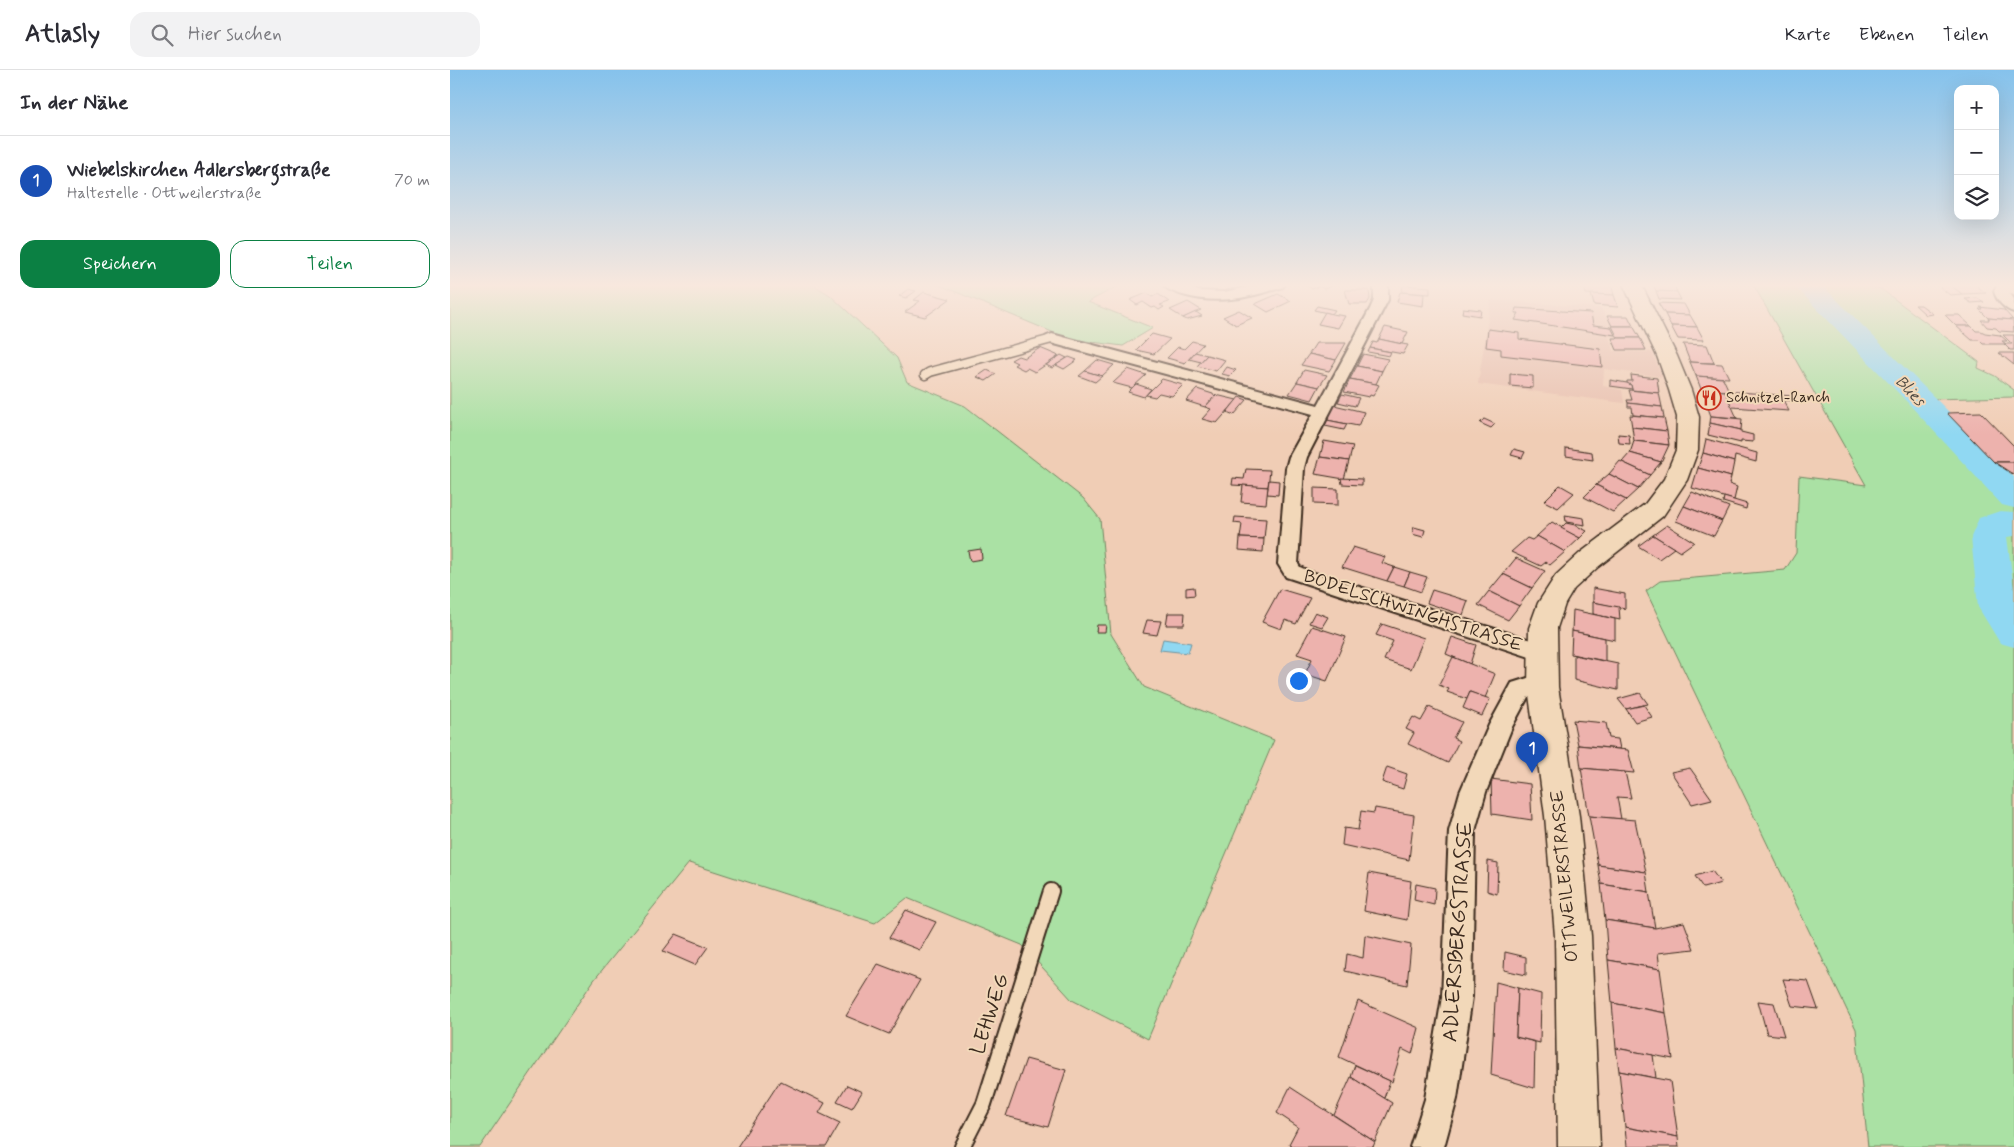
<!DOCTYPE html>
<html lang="de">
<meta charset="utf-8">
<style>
:root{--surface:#fff;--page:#f2f2f3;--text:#2b2b33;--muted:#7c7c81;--line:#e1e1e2;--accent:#0b8043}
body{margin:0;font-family:Mynerve,sans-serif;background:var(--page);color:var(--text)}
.controls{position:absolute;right:15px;top:15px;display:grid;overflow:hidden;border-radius:10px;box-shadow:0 5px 20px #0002}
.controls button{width:45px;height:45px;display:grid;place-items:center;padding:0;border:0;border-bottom:1px solid var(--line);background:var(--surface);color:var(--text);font:25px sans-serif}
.you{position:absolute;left:848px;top:610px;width:18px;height:18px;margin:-12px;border:4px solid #fff;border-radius:50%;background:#1a73e8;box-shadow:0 0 0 8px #1a73e833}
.badge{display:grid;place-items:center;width:32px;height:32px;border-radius:50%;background:var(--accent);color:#fff;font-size:16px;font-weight:700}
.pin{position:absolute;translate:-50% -41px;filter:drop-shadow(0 1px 2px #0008)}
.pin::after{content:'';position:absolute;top:26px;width:18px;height:15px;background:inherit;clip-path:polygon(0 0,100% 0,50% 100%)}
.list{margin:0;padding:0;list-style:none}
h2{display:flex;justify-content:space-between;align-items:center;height:65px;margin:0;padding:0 20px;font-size:21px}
h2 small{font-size:16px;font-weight:400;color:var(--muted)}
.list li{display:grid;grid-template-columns:32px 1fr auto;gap:15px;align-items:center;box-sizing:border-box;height:90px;padding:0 20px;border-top:1px solid var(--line)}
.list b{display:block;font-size:19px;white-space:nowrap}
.list p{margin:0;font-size:16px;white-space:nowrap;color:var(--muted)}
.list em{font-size:16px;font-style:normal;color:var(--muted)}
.actions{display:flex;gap:10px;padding:15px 20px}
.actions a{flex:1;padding:11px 0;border:1px solid var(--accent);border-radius:15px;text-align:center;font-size:18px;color:var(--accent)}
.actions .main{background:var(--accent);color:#fff}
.icon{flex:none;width:28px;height:28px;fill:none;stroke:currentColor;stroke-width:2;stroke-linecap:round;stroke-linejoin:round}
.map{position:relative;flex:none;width:1564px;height:1077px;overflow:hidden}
header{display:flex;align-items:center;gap:30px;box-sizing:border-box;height:70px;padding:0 25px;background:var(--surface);border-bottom:1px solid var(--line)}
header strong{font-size:24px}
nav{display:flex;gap:28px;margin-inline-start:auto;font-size:18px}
.search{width:350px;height:45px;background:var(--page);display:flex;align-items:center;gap:12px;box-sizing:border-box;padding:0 18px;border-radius:15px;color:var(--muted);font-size:19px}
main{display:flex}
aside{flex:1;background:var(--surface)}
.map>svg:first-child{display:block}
.built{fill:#e8bfad}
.green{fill:#aae1a4;stroke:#728661}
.water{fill:#90d8f2;stroke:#6e929d}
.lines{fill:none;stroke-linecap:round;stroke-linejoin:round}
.river{fill:#90d8f2;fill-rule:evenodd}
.building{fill:#edb2ad;stroke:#3b2a1e}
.service-far1-casing{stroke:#3b2a1e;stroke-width:11}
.service-casing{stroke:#3b2a1e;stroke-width:18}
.minor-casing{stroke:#3b2a1e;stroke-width:4}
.secondary-casing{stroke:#3b2a1e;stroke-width:3}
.service-far1{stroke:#f2d8b9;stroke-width:8}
.service{stroke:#f2d8b9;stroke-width:14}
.minor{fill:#f2d8b9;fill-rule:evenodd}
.secondary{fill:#f2d8b9;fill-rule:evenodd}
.labels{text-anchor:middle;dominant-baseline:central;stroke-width:4;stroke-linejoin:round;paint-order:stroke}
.far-poi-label{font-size:15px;fill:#3b2a1e;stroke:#f2d8b9;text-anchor:start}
.far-water-label{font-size:16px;font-style:italic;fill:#48443e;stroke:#f2d8b9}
.street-label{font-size:18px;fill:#3b2a1e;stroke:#f2d8b9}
.near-street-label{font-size:21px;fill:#3b2a1e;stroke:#f2d8b9}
</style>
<header>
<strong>Atlasly</strong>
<div class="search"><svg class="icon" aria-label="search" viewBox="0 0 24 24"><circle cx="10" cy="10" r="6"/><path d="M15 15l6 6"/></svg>Hier suchen</div>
<nav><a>Karte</a><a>Ebenen</a><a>Teilen</a></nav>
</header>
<main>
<aside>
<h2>In der Nähe<small></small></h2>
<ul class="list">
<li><span class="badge" style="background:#1a4fb4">1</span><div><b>Wiebelskirchen Adlersbergstraße</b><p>Haltestelle · Ottweilerstraße</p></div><em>70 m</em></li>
</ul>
<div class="actions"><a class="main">Speichern</a><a>Teilen</a></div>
</aside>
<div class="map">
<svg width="1564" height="1077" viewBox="0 0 1564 1077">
<rect width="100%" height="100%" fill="#f0cdb5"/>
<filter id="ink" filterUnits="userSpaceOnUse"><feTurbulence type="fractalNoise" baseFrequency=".02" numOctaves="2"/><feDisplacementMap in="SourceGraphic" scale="10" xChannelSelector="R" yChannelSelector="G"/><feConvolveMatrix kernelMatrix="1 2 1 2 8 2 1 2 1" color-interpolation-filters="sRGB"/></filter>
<g filter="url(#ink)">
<path class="built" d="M1041 230 1151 238 1167 267H1159L1164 281 1202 282 1212 307 1154 299 1153 316 1172 320 1174 333 1028 314Z"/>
<g class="green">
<path d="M0 214H362L380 225 447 288 457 312 515 336 633 428 650 449 661 564 694 617 824 670 698 969 622 930 572 875 457 828 425 853 239 793 144 910 30 1077H0Z"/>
<path d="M487 214H672L638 232 703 258 673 276 619 269Z"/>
<path d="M1303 214H1419L1418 216 1431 219 1529 292 1528 298 1545 306 1564 320V327L1481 329 1552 405 1564 411V1077H1418L1406 959 1196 521 1210 511 1335 500 1346 483 1349 406 1416 415Z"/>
</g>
<path class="water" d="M713 569 741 573 738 583 710 580Z"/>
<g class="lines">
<g class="river">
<path d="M1343 214H1371L1564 407V438L1552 435 1458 333Z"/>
<path d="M1550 441 1564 442V466L1557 467 1564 520V577L1550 573 1528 537 1521 467 1529 448Z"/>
</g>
</g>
<g class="building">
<path d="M855 214H886L874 219 870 216 862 219Z"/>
<path d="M1133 214H1161L1164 225 1136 224Z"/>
<path d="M1203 214 1224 215 1227 222 1206 221Z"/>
<path d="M1486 214H1499L1512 224 1500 225Z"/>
<path d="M1499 214H1524L1536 223 1512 224Z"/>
<path d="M953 215 980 217V224L952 222Z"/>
<path d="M458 219 466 221 456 228 449 226Z"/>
<path d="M895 220H919L920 229 917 234H899Z"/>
<path d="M1206 221 1227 222 1231 230 1209 229Z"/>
<path d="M474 222 500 229 475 247 455 242 470 231 464 230Z"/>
<path d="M950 222 974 224 973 236 947 232Z"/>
<path d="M697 223 702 227 708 224 719 232 710 235 714 237 709 240 705 237 702 238 693 232 687 235 680 230Z"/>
<path d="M828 224 841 231 818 242 805 234Z"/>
<path d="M1141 224 1164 225 1168 237 1144 235Z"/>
<path d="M1527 228 1534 232 1521 233 1515 229Z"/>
<path d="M738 232 751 240 733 248 720 240Z"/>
<path d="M1208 233 1234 234 1240 245 1215 244Z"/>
<path d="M1465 235H1471L1483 244 1476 245Z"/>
<path d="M867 236 885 240 882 244 864 240Z"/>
<path d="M1530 237 1554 240 1563 250 1538 248 1529 239H1533Z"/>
<path d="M1013 238 1031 240 1030 246 1012 243Z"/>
<path d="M1066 238 1141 243 1143 255 1161 257 1165 265 1065 250 1069 243H1065Z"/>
<path d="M789 240 802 248 786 255 773 247Z"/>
<path d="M746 242 752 246 737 250 733 248Z"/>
<path d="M875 242 882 244 895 246 888 258 868 254Z"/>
<path d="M1215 244 1240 245 1247 257 1221 256Z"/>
<path d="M1495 245H1509L1521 256H1506Z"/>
<path d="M1157 246H1178L1183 256H1162Z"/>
<path d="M1538 248 1563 250 1564 262 1549 261 1546 258 1537 257 1531 250H1539Z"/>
<path d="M1162 256H1183L1190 268H1168Z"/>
<path d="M1221 256 1247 257 1254 270 1228 269Z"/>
<path d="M1506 256H1521L1526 261H1531L1535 263 1550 265 1557 271H1552L1556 274H1533L1529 270H1522Z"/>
<path d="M935 257 958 262 952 274 929 269Z"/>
<path d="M1038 259 1069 263V269L1150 279 1152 297 1051 285V279L1036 277Z"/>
<path d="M702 264 720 269 704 284 686 280Z"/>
<path d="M1553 265H1564V280H1560L1554 274H1562Z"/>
<path d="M1162 268H1190L1196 280H1167Z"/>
<path d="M929 269 952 274 958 275 953 284 920 278 923 272 927 273Z"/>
<path d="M742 271 753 274 735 293 717 288 728 277 734 279Z"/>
<path d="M866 273H896L886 290 859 284Z"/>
<path d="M1233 274 1257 275 1264 293 1240 292Z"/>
<path d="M590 278 609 286 585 302 577 298 574 300 564 295 567 293 561 290 568 286 574 288Z"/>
<path d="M920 278 941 282 939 286 918 282Z"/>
<path d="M745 282 757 285 751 292 739 289Z"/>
<path d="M1549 283H1564V295Z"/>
<path d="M859 284 886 290 879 301 851 295Z"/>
<path d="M913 284 938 289 932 301 907 296Z"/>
<path d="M611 285 617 288 602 298 596 295Z"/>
<path d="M757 285 775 290 766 301 747 296Z"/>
<path d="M619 287 627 290 614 299 606 295Z"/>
<path d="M647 290 664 295 652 306 635 301Z"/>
<path d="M1240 292 1272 294 1279 308 1246 306Z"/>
<path d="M907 296 932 301 926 314 900 309Z"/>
<path d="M777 297 786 300 780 306 772 304Z"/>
<path d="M678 299 696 305 682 318 663 313Z"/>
<path d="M537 300 546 304 536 311 527 307Z"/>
<path d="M854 300 877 305 869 317 847 312Z"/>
<path d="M635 301 652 306 645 312 629 306Z"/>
<path d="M1060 304 1083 306V318L1060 316Z"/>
<path d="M1181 305 1207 308 1209 323 1182 320 1181 315H1177V311H1182Z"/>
<path d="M1246 306 1273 308 1279 321 1251 319Z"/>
<path d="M712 309 733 315 722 326 709 323 705 327 696 325Z"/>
<path d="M900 309 926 314 929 315 923 326 920 325 919 327 894 322Z"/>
<path d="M1160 310 1177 313 1181 315 1182 319 1160 316Z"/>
<path d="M847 312 869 317 862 330 839 324Z"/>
<path d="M686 314 701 319 694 327 678 322Z"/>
<path d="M747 319 766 325 755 337 736 331Z"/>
<path d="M1251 319 1275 321 1287 348 1261 346Z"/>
<path d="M1179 320 1209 323 1212 337 1178 333 1177 330H1182Z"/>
<path d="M1275 321 1343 326 1345 331 1333 330 1339 341 1282 337Z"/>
<path d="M892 324 909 328 905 336 888 332Z"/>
<path d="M766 325 787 330 767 353 752 349 761 339 755 337Z"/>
<path d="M789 327 797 330 784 345 777 342Z"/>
<path d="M1178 333 1212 337 1214 348 1183 345 1182 337H1178Z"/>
<path d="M884 335 914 342 908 356 877 350Z"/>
<path d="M1531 342 1564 376V392H1544L1497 343Z"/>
<path d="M1180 345 1214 348 1217 361 1182 357Z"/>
<path d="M1261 346 1292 349 1291 360 1260 353Z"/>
<path d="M1034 349 1045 354 1041 358 1030 353Z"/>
<path d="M877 350 897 354 894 360 875 356Z"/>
<path d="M1260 353 1291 360V362L1303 365V372L1291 371V373L1258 365Z"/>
<path d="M1182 357 1217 361 1219 375 1184 371Z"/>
<path d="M1168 364 1179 365 1180 374 1169 373Z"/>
<path d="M1256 369 1307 383 1306 392 1285 386 1284 392 1253 383Z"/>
<path d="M874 371 903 376 899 391 870 387Z"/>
<path d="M1184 371 1219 375 1211 392 1180 383Z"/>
<path d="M1116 378 1142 382 1143 390 1116 386Z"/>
<path d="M1064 379 1075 382 1072 388 1061 385Z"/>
<path d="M1180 383 1211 392 1200 405 1172 392Z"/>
<path d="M1253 383 1284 392 1281 407 1248 398Z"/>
<path d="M870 387 899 391 894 409 865 404Z"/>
<path d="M1170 391 1172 392 1200 405 1188 419 1159 404Z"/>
<path d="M1544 392H1564V404L1561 403Z"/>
<path d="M1248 398 1281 407 1279 414 1287 417 1284 430 1242 418Z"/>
<path d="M796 399 820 400 818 417 782 415 783 408 794 409Z"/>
<path d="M1159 404 1188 419 1176 430 1146 415Z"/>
<path d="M891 408 912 409V415L892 414Z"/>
<path d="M819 410 829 411 828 425 817 424Z"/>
<path d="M793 415 818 417 816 434 791 432Z"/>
<path d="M1110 415 1124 423 1108 438 1094 431Z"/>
<path d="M1146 415 1176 430 1163 442 1134 427Z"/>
<path d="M864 418 888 419V435L864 434Z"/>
<path d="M1242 422 1279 437 1272 451 1234 436Z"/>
<path d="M1274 427 1297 434 1296 439 1273 432Z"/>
<path d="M1234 436 1272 451 1264 466 1226 451Z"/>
<path d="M1115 445 1134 448 1135 455 1116 452Z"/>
<path d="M785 447 816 449 814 469 790 468 792 454 784 453Z"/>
<path d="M1102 452 1130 468 1115 482 1087 466Z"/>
<path d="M1116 453 1125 455 1137 461 1130 468 1111 458Z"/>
<path d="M1217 455 1244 472 1230 482 1203 465Z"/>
<path d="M964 457 975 460 973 467 962 464Z"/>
<path d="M1203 465 1224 478 1209 489 1188 476Z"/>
<path d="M1087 466 1115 482 1100 495 1096 492 1091 496 1061 482 1077 468 1082 470Z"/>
<path d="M790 468 814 469 813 482 789 480Z"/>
<path d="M903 477 935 487 932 493 944 497 937 511 892 497Z"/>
<path d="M531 479 532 489 520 491 518 481Z"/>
<path d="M1066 488 1095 501 1082 518 1053 504Z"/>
<path d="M944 497 960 502 954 516 937 511Z"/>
<path d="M960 502 977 507 971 522 954 516Z"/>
<path d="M1053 504 1082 518 1069 536 1039 521Z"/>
<path d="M744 517 745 525 736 526V518Z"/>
<path d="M1143 518 1175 524V539L1143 532Z"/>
<path d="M830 519 860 528 846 554 835 550 831 559 812 552Z"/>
<path d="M982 520 1018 531 1013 545 977 533Z"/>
<path d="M1039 521 1069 536 1058 550 1028 535Z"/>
<path d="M1143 532 1169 537 1170 550 1143 544Z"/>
<path d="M1123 540 1165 549V570L1122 561Z"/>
<path d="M865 542 878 547 872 557 859 553Z"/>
<path d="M718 543H735L734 555H716Z"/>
<path d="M697 550 711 551 707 565 693 563Z"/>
<path d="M932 554 974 568 961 599 934 590 943 571 926 565Z"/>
<path d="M647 555H656L655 562H646Z"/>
<path d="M862 556 896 567 877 611 855 604 862 589 847 584Z"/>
<path d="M1122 561 1155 568V591L1121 584Z"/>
<path d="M1002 567 1026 575 1020 594 996 584Z"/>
<path d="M1124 585 1168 594V620L1124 610Z"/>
<path d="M1003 587 1045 604 1035 628 1020 622 1017 629 997 622 999 619 989 615Z"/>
<path d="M1020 622 1040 629 1032 646 1013 638Z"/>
<path d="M1190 623 1198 634 1176 639 1168 629Z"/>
<path d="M1194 635 1202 647 1185 652 1176 639Z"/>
<path d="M979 637 1012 652 1003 668 1009 671 998 693 958 674 964 663 956 659 963 647 971 651Z"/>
<path d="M1123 650 1156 653 1159 668 1168 669 1170 679 1128 675Z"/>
<path d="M1128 675 1178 680 1184 703 1131 698Z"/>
<path d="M937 697 957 704 953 719 932 712Z"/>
<path d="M1131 698 1175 702 1181 728 1167 727 1171 749 1139 746Z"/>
<path d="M1240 698 1262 729 1242 734 1221 702Z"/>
<path d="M1041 709 1080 714 1082 750 1042 744Z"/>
<path d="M925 738 964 745 959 790 892 775 894 758 908 760 911 741 924 743Z"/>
<path d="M1139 746 1185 750 1196 802 1148 795Z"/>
<path d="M1038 791 1048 793 1047 824 1037 821Z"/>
<path d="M1148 795 1196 802 1199 822 1151 814Z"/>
<path d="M1262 801 1271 813 1253 818 1245 806Z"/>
<path d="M919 803 961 811 957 850 914 841Z"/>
<path d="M966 814 985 818 984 835 964 830Z"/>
<path d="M1151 814 1199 822 1205 858 1155 850Z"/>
<path d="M456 840 486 852 470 880 439 868Z"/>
<path d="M1155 850 1205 858 1234 852 1244 879 1208 883 1210 899 1158 890Z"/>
<path d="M226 864 258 877 245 895 213 881Z"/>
<path d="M915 865 961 875 957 915 895 901 897 884 913 888Z"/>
<path d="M1055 882 1076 887V905L1054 900Z"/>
<path d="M1158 890 1210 899 1216 943 1162 933Z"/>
<path d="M428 894 470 910 439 964 396 946Z"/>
<path d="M1333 909 1358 911 1368 939 1342 936Z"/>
<path d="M1046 912 1068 918 1066 967 1085 972 1084 1018 1041 1005Z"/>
<path d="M1068 918 1091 924 1090 973 1066 967Z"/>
<path d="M908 931 969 958 962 984 952 979 942 1012 889 987Z"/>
<path d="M1308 931 1324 933 1334 966 1317 964Z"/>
<path d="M1162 933 1216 943 1223 989 1166 978Z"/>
<path d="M1166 978 1203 985 1206 1008 1169 1001Z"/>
<path d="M576 989 616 1000 598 1057 556 1046Z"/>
<path d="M905 995 940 1011 934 1028 901 1007Z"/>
<path d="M1169 1001 1220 1011 1228 1067 1175 1057Z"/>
<path d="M901 1007 942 1033 925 1072 884 1045Z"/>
<path d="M330 1011 375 1033 369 1043 390 1053 376 1077H287Z"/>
<path d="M397 1015 412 1022 402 1038 387 1031Z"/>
<path d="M840 1017 925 1072 923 1077H844L839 1074 848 1057 827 1043Z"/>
<path d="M1175 1057 1228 1067 1229 1077H1177Z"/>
</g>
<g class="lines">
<g class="service-far1-casing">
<g id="service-far1">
<path d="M1553 217 1564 220"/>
<path d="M475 305 480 302 602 269"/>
</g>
</g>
<g class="service-casing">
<path id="service" d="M512 1077 534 1034 601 821"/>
</g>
<g class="minor-casing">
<g id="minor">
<path d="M712 214H731L749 221 774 222 812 214H835L833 217C799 228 768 235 733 225 726 223 717 220 712 214Z"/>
<path d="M924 214H938V230L857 387 854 398 848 494 850 497 861 502 1100 576 1103 582 1100 588 1092 591 836 507 828 494 836 398 839 387 863 344 597 272 594 269 597 266 602 264 868 335 920 239 924 230Z"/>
<path d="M1548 214H1562L1558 221 1564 229V242C1555 240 1546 230 1544 221Z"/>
<path d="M1081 607 1101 610 1104 617 1101 624 1093 626 1078 627 1062 657 1036 722 1025 761 1022 927 1007 1029 994 1077H960L975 1029 992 927 999 761 1010 722 1039 655 1062 613Z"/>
</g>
</g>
<g class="secondary-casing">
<path id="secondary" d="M1173 214H1191L1227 286 1241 320 1249 347 1248 380 1237 410 1213 446 1148 497 1124 519 1115 534 1107 558 1108 617 1129 746 1141 866 1150 1077H1108L1105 866 1095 746 1078 617 1079 558 1088 533 1106 505 1130 483 1195 434 1214 409 1226 380 1227 347 1219 320 1207 286Z"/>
</g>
<use href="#service-far1" class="service-far1"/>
<use href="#service" class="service"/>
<use href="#minor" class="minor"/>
<use href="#secondary" class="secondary"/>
</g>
</g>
<linearGradient id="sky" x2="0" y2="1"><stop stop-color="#85c2ec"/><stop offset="0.59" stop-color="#f8e8de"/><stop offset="1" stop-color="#f8e8de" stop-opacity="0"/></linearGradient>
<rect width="1564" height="365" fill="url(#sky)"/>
<defs>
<g id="restaurant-ring" transform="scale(1.25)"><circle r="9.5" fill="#f2d8b9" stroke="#c8321e" stroke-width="1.5"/><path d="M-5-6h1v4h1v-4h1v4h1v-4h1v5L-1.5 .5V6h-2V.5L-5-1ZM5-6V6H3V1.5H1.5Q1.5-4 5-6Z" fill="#c8321e"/></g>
</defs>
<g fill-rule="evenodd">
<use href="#restaurant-ring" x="1259" y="328"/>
</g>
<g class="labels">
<g class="far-poi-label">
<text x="1276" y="328">Schnitzel-Ranch</text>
</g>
<g class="far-water-label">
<text transform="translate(1460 321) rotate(46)">Blies</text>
</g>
<g class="street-label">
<text transform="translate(963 541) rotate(18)">BODELSCHWINGHSTRASSE</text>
<text transform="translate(1115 806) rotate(-95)">OTTWEILERSTRASSE</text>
</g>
<g class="near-street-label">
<text transform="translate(1008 862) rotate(-86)">ADLERSBERGSTRASSE</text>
<text transform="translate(540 944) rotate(-72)">LEHWEG</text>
</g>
</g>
</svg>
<div class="controls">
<button>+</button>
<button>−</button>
<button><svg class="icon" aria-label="layers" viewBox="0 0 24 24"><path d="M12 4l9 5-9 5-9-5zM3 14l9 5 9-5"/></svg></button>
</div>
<div class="you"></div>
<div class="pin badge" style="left:1082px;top:703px;background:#1a4fb4">1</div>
</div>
</main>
